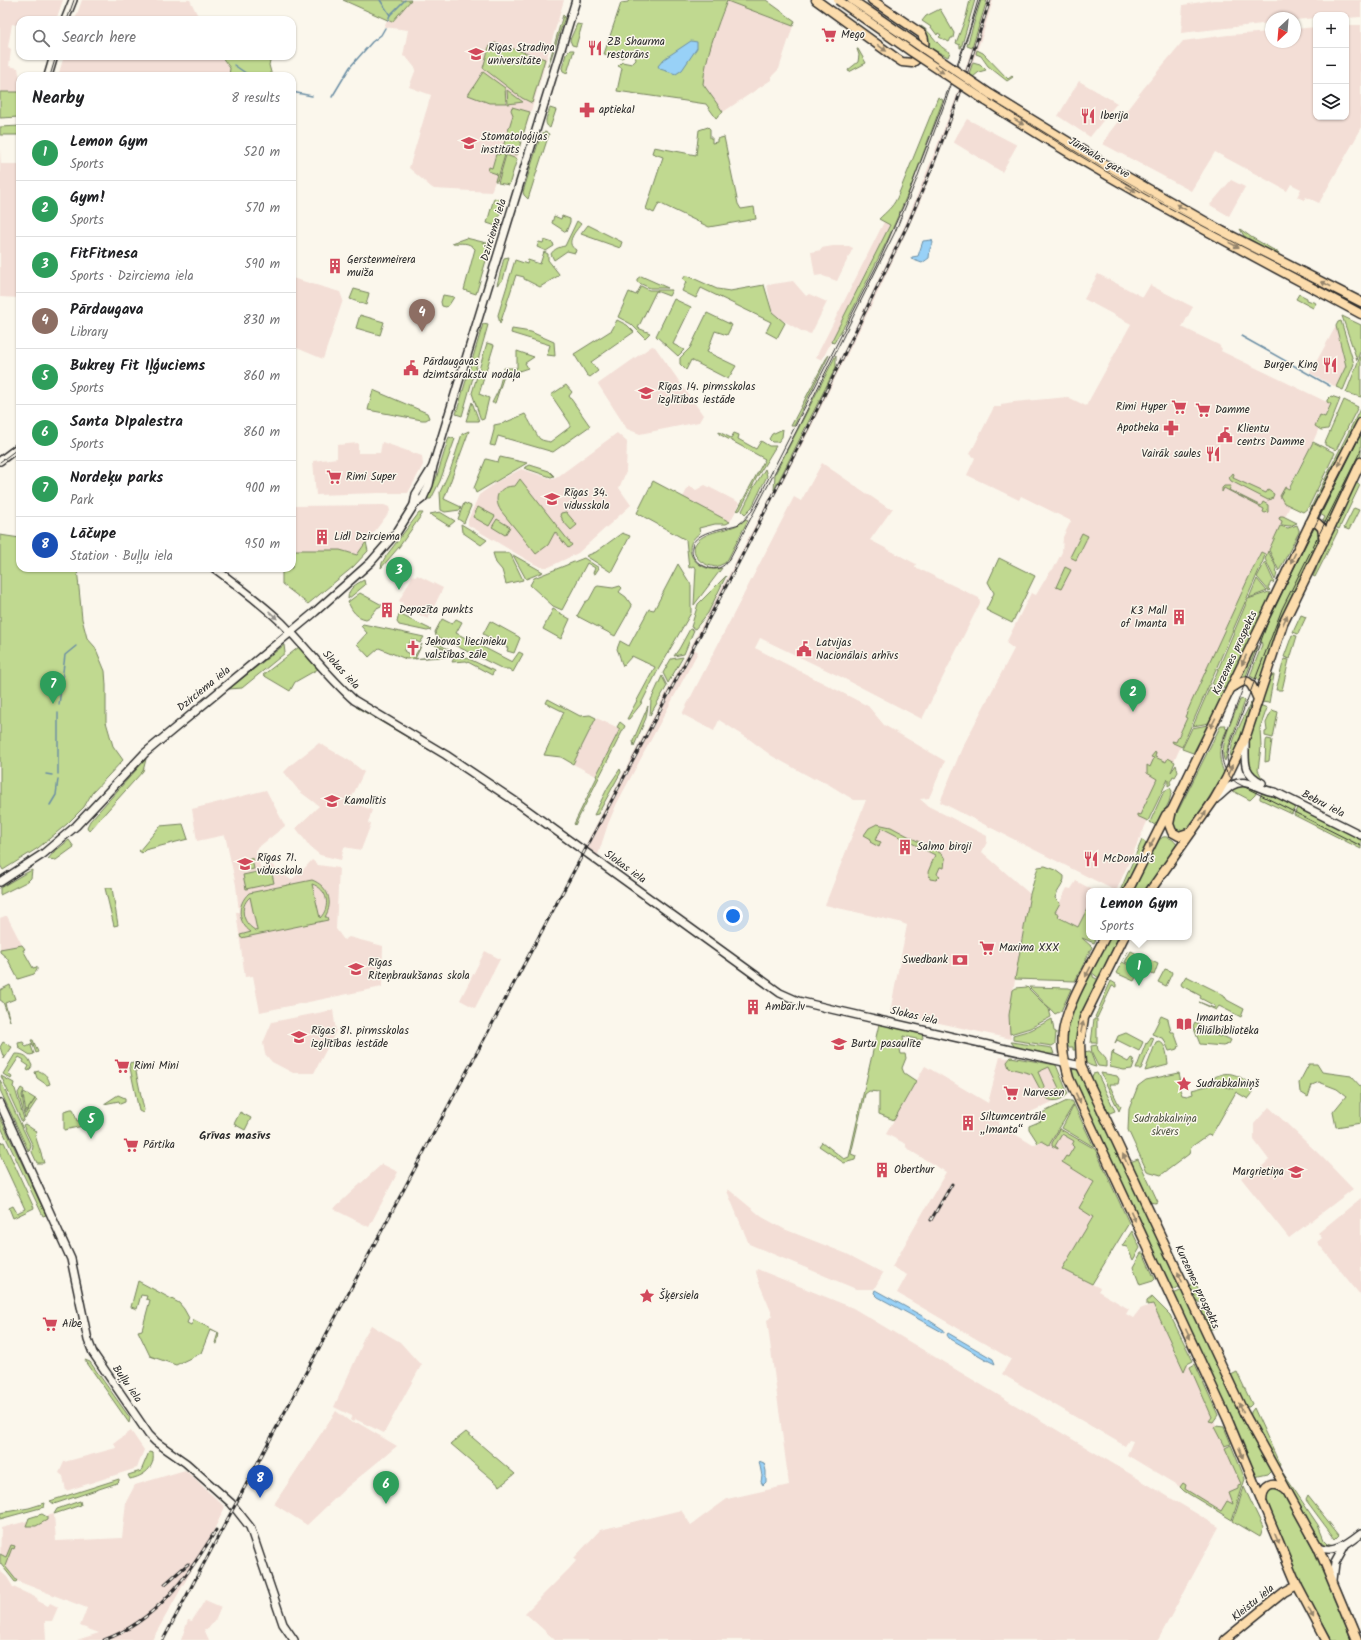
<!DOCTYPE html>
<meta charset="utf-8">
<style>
:root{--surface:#fff;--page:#f2f2f2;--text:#202124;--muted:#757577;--line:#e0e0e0;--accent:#d93025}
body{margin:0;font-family:Kalam,sans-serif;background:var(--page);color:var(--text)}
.controls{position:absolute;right:12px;top:12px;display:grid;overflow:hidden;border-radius:8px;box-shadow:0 1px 3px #0004}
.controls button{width:36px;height:36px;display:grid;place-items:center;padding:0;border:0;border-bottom:1px solid var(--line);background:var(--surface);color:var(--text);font:20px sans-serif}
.compass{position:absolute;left:1265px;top:12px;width:36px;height:36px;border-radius:50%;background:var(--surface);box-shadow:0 1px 3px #0004;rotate:206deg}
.you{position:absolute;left:733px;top:916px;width:14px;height:14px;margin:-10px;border:3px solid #fff;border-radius:50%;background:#1a73e8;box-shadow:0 0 0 6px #1a73e833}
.badge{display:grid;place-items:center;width:26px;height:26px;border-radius:50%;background:var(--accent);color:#fff;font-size:13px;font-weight:700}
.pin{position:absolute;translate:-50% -33px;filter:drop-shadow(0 1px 2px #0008)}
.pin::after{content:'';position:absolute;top:21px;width:14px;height:12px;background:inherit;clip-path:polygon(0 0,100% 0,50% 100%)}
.popup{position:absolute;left:1086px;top:888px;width:106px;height:52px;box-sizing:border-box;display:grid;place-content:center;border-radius:8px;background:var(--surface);filter:drop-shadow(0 1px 3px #0005);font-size:13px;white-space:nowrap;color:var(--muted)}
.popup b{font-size:15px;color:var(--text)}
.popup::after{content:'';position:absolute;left:50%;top:100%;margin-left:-8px;border:8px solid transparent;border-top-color:var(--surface)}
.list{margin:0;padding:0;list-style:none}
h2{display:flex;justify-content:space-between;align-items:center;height:52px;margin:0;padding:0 16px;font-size:17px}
h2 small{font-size:13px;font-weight:400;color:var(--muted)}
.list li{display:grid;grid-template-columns:26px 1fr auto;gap:12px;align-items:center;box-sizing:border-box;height:56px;padding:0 16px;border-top:1px solid var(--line)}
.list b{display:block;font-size:15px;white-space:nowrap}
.list p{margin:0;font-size:13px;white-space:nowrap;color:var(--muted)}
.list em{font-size:13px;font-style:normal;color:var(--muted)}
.icon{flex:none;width:22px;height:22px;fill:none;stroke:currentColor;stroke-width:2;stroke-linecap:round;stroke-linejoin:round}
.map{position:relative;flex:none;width:1361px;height:1640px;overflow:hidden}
.search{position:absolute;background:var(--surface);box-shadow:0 1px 3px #0004;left:16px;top:16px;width:280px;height:44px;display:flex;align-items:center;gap:10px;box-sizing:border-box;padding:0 14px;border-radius:12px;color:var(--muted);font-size:15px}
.panel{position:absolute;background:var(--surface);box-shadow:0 1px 3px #0004;left:16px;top:72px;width:280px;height:500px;border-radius:12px}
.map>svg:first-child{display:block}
.built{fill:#f3ded6}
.green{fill:#c0d990;stroke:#76825e;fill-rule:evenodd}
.water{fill:#98d1f7;stroke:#6c8fa5}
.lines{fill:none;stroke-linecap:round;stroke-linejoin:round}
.stream{stroke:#6c8fa5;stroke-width:1.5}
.minor-casing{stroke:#2b2b2b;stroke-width:10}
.major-casing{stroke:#2b2b2b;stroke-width:11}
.minor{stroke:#fbf7ec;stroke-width:7}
.major{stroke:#fcdcac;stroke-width:8}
.tram{stroke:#2b2b2b;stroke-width:1}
.rail-casing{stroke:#2b2b2b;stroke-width:3}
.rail{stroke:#fbf7ec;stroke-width:1.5;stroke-dasharray:4.5;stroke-linecap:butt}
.major-bridge-casing{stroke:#2b2b2b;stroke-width:11;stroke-linecap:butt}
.major-bridge{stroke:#fcdcac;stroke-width:8}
.oneway{fill:#94846c}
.oneway2{fill:#93918c}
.labels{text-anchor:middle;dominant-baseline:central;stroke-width:3;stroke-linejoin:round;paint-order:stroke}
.poi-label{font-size:11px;fill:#2b2b2b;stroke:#fbf7ec;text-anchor:start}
.street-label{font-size:11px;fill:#2b2b2b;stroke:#fbf7ec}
.park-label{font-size:11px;fill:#505644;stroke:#fbf7ec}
.neighbourhood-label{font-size:12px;font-weight:bold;fill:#2b2b2b;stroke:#fbf7ec}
</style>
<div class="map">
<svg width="1361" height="1640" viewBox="0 0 1361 1640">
<rect width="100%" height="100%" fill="#fbf7ec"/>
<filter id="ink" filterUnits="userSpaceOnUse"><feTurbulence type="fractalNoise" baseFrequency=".025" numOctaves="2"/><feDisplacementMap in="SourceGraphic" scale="8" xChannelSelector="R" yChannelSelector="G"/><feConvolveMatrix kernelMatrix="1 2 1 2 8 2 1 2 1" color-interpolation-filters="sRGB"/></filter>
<g filter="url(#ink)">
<g class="built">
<path d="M0 0H63L56 20H20V26L12 24 8 47 11 49 9 66 18 68 20 79V92H0Z"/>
<path d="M82 0H190L200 20H75Z"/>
<path d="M411 0H564L509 185 495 181 491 192 434 189 431 187 409 168 431 95 409 87 416 69 407 58 403 56 408 30 384 27 387 20 392 22Z"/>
<path d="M988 0H993L983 34 948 131 919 204 879 290 808 433 694 649 698 652 617 803 608 824 598 855 585 846 802 437 906 223 953 106Z"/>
<path d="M1213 0H1361V17L1346 18V15H1316V18L1295 20V18H1271V23L1181 33 1183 5Z"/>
<path d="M727 1 793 26 779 69 771 77V80L723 112 703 84 705 70 711 42Z"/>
<path d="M1346 25H1361V129L1319 203 1306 197 1304 200 1297 197 1301 189 1291 184 1287 191 1215 152 1191 191 1103 144 1109 133 1143 89 1183 41 1228 35 1271 32V42H1295V29L1316 27V117H1346Z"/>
<path d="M64 56H220L230 68 229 76H185V73L159 74V76H58Z"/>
<path d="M1079 81 1117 103 1090 137 1058 116Z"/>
<path d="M967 119 1017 145 1002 172 953 142Z"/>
<path d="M0 149 1 164H20V298L0 297Z"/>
<path d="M1231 180 1245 187 1229 216 1210 205Z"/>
<path d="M884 222 890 225 822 360 816 357Z"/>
<path d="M833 246H849L853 248 837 281 823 276 822 275 815 276 811 252 821 250V248Z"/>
<path d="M1098 274 1143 297 1150 285 1193 307 1182 327 1219 345 1222 349 1221 351 1331 404 1324 417 1320 415 1319 428 1313 442 1288 489 1282 497 1284 503 1290 506 1267 555 1261 552 1254 566 1185 717 1187 718 1176 742 1181 746 1116 891 940 802 962 748 1014 649 1006 643 1031 593 1036 595 1049 573 1054 568 1062 552 1063 537 1071 521 1021 496 1019 500 967 475 975 458 970 454 994 407H1001V404L1014 402 1068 397 1086 406 1131 324 1084 299Z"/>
<path d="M292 278 340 292 343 300 323 359 292 346Z"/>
<path d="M793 281 806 296 809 294 827 302 811 334 803 332 777 317 772 312 767 285Z"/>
<path d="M1336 326 1346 366 1336 387 1310 373Z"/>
<path d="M652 346 655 347 703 415 699 422 640 434 627 429 598 384Z"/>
<path d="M617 433 627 442 626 472 619 488 631 505 578 553 549 567H541L534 564 468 525V520L479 495 498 481 521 469 553 479 556 478Z"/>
<path d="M382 442 422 456 423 465 408 493H380L316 495 313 461 337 458V445L358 443V453H380Z"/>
<path d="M822 463 888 508H893L870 540 916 564 915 567 979 598 980 603 922 719 841 677 760 638 755 648 868 706 884 725 945 761 929 798 920 799 928 806 987 836V842L982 852 1030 894 1009 1015 1011 1039 890 1012 907 925 899 922 825 905 866 800H854L828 784 815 778 814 779 772 756 749 739 719 720 714 731 682 714 794 497 801 501Z"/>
<path d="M705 485 740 503 730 522 683 497 689 486 696 490Z"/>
<path d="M384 505 389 507 390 511 357 555 340 550H292V506Z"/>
<path d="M413 575 416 577 417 575 443 588 428 619 401 606 403 603 399 601Z"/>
<path d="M596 718 621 729 596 776 573 764Z"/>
<path d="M319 743 350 761 364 772 351 799 353 803 372 810 368 823 371 824 361 850 344 847 341 860 320 855 310 847 296 828 319 806 299 791 284 772 292 764Z"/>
<path d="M266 790 285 826 255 850 261 870 269 863 291 880 302 871 312 860 318 865 339 868 336 929 344 940 349 937 383 946 382 987 260 1012 253 976 245 977 236 912H239L236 885 225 835 197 841 192 809Z"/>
<path d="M1076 881 1095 891H1089V905L1078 927 1058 916 1055 912 1067 888 1071 889Z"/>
<path d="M5 916H7L22 945 0 949V918Z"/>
<path d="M485 951 500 959 475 1008 460 1000Z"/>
<path d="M333 1010 336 1031 314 1073H293L272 1062 265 1054 263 1043 272 1022Z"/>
<path d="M1000 1057 1049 1064 1065 1096 1016 1119 1005 1113 998 1124 1033 1145 1039 1144 1041 1140 1049 1145 1059 1128 1080 1140 1066 1164 1094 1182 1093 1217 1062 1269 1100 1288 1098 1291 1129 1309 1126 1314 1133 1318 1140 1309 1153 1304 1181 1365 1187 1364 1190 1367 1242 1483 1230 1517 1127 1455 1133 1441 1129 1440 1125 1446 1002 1374 1011 1359 897 1293 907 1275 892 1267 946 1172 909 1150 906 1147V1144L886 1134 925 1066 988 1103Z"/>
<path d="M1269 1107 1322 1157 1353 1189 1289 1238 1241 1178 1249 1172 1255 1173 1269 1160 1254 1140V1124Z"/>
<path d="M382 1164 398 1172 369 1227 333 1209Z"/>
<path d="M728 1189 762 1217 784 1229 847 1254 883 1273 874 1289H856L749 1244 727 1191Z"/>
<path d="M1361 1198V1296L1317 1242 1322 1238 1318 1233Z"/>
<path d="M757 1269 853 1308 1219 1527 1158 1640H555L525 1613 569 1569 576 1561 574 1558 600 1530 681 1510 691 1525 727 1499 789 1485 767 1320 773 1316 759 1283 756 1272Z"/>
<path d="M371 1325 400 1342 417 1361 422 1364 384 1433 355 1419 353 1422 350 1420 352 1416 334 1407 362 1345 361 1344 363 1339Z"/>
<path d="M336 1411 352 1423H358L397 1446 346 1488 307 1525 274 1504Z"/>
<path d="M131 1431 144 1450 137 1468 66 1491 63 1476 59 1473 64 1462 116 1448 114 1443Z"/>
<path d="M185 1470 225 1507 211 1536 152 1640H77L99 1633 80 1626 87 1608 17 1581 0 1559 1 1528 54 1514 56 1541 122 1538 126 1502 135 1485Z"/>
<path d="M0 1571 7 1577 13 1587 37 1598 38 1601 48 1606 50 1603 58 1607 52 1621H45L46 1640H0Z"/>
<path d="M205 1600 221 1607 216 1619 208 1629H204L209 1640H181L188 1620 192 1621Z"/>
</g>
<g class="green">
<path d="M343 0H411L392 22Z"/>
<path d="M629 0H766L795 21 793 26 727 1C716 29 706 55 703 84L723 112 716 118 706 104 617 91 622 68 618 66 622 62 632 64 636 60 635 55 627 54 622 58 604 54 621 3 628 2Z"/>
<path d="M970 0H975L961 48H960V45L956 43 966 17Z"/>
<path d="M981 0H987L972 48 967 46Z"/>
<path d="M940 9 954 33 953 38H951L949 42 939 37 941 35 938 33 937 35 931 27 922 21 926 16Z"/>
<path d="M563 15 565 17 548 67V66Z"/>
<path d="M577 24 582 25 576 46 572 45 570 40Z"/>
<path d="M921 26C933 33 937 47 950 52L948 57 928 47 927 37Z"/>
<path d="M495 43 545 59 532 103 522 98 483 68 489 47Z"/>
<path d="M857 49H858L866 63 849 72 848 70 858 62 859 55Z"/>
<path d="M570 50H574L567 73 563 71 562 68 566 54Z"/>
<path d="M977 50 983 53 1008 79 1012 76 1013 77 1007 81 988 66 981 56 976 54Z"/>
<path d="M221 56H271L269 65 272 76H229L230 68Z"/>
<path d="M973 62 980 64 986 70 979 72 973 77 969 74Z"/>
<path d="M483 72 505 88 506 103H489L468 95Z"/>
<path d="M507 90 523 102 508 104Z"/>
<path d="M0 92H20V117L0 118Z"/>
<path d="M938 97 943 100 912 184 888 239 847 321 834 343 831 342 890 225 879 219C887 211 892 208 897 198Z"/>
<path d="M512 107 530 112 517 155 502 150 513 115 511 110Z"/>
<path d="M550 108 556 110 550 128C542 123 548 115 550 108Z"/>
<path d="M20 126V135H0V127Z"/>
<path d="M708 127 710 129V138H712V143L717 142V139L724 137 738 204 741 209 754 207 756 219 709 227 659 203 654 213 646 209 663 157 652 153 654 147 696 155 699 130Z"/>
<path d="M545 132 549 134 528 199 524 195 523 192 541 134Z"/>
<path d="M500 153 505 155 497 181H495L497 174 488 171 489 167 492 168 496 154 499 155Z"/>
<path d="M506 155 517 159 509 185 498 183Z"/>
<path d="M494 198 504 201 496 226 487 223Z"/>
<path d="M554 216 561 219 562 216 570 219V222L566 232 552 223Z"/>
<path d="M577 221 581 224C576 231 564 243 576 250L575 253 567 251 554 260 551 254C554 249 559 247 565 246Z"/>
<path d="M588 225 622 242 620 248 581 234Z"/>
<path d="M1240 229 1251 237 1279 253 1278 255 1244 236Z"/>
<path d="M466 238 491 244 476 294 464 290 475 249C468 241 462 244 452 243Z"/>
<path d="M544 240 553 243 554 246 546 251 537 247 539 242 543 243Z"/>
<path d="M544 252 548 254V260L559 274 558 276 540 287 524 279V277L516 275 500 324 498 315 515 260 527 264 528 260 540 264Z"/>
<path d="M509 257 503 280 497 285 504 258Z"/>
<path d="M686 275 717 289 730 291 764 285 772 312 785 323 777 338 766 332 771 322 701 288 696 298 682 291 686 282 683 279Z"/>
<path d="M641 276 668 288H650L637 282V279Z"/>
<path d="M641 286 649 290H672L669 296 656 291 638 328 650 333 645 338 631 324 618 317 629 292 636 295Z"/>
<path d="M354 289 369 293 366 305 350 299Z"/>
<path d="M1299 294 1307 298V300L1316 303 1313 308 1296 299Z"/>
<path d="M443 295 454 297 449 305 446 307 442 306 441 302Z"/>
<path d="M674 299 691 307 673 344 684 350 678 356 656 336Z"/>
<path d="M707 313 732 325 727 335 715 331 707 352 736 366 728 379 691 360 686 370 680 364V358L690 348Z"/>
<path d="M360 315 384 322 380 335 356 328Z"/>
<path d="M1342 316 1361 325V349L1357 360Z"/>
<path d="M617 320 627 325 634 332 591 362 598 371 590 377 587 375 574 354 612 330Z"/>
<path d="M1341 321 1354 364 1343 390 1336 387 1346 366 1336 326 1338 322Z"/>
<path d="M483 324 488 325 462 416 456 414Z"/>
<path d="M512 329 531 332 554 342 555 356 547 355 550 345 511 333Z"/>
<path d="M487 343 494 345 479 394 489 398 484 419 481 420 472 393Z"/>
<path d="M517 351 534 357 525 363 528 368 504 376 495 403H492L498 391 504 368H517Z"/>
<path d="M1361 354V397L1346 393Z"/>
<path d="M829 355 794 426H791L826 359Z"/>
<path d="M836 355V367L774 490 775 474Z"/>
<path d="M566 385 572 392 569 396 590 426 553 452 498 436 495 446 490 445 494 430V425L504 423 525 414C528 418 538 438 540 439 543 441 547 441 550 442L570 427V423L551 395Z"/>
<path d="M373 390 427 413 429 418 426 420H422L368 410Z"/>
<path d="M1331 396 1340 399 1328 429 1321 430 1315 426 1320 415 1325 417 1331 404 1327 402V400Z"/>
<path d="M1344 400 1358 407 1336 450 1325 445V443Z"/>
<path d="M472 402 479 421H466Z"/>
<path d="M1360 409 1361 418 1339 455 1311 510 1310 509Z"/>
<path d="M783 429 782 437 778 442H772L769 439 772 434Z"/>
<path d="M469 431 444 499 461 507 460 510 445 512 441 510 440 492 451 468 462 434Z"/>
<path d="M1361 431V455L1329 524 1323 521 1325 517 1318 513Z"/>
<path d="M719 432 731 438 734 433 739 435 738 439 756 449 761 441 769 446H776L757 477 740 510 737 511 765 459 719 434Z"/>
<path d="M449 437 455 439 440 481 431 499H426L436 479Z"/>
<path d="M1313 442 1335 453 1308 508 1303 512 1284 503 1280 496 1285 487 1289 489Z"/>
<path d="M500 457 527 463 476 493 474 488 486 459 498 462Z"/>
<path d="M530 465 549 471 554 476 551 477 524 468Z"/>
<path d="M765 469 767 476 752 507 745 514 742 511 754 487Z"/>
<path d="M1233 473 1234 474 1233 478 1266 493 1268 490 1274 494 1272 499 1268 500 1231 481 1229 478Z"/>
<path d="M520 479 572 545 568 548 555 532 548 545 536 554 501 511C492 497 499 486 515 486Z"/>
<path d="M653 481 730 522 726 524H715L699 528 700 533C676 549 700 575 722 568L694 605 696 568 693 566 689 568 686 540 637 513Z"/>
<path d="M1356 483 1360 485 1339 529 1335 527Z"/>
<path d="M1224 486H1231L1229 490 1261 506 1263 502 1268 505V512L1265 513 1263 512 1264 509 1224 488 1222 492V488Z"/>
<path d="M464 503 471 506 464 523 458 519Z"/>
<path d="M478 507 495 516 489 526 473 517Z"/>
<path d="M1354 508 1359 510 1349 530 1344 528Z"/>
<path d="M440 512 455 521 449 526 430 514Z"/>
<path d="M566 512 577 525 571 530 562 520V518L560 515 561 513Z"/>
<path d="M419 513H423L399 547 381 568 382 563 386 556Z"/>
<path d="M1280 516H1283L1297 523 1290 526 1281 525 1282 521 1279 519Z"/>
<path d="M497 519 510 527 505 535 492 527Z"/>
<path d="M746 519 748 520 728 559 725 563 716 567C704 565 694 560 694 547 701 528 733 533 746 519Z"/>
<path d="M461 524 487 540 481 545 462 532Z"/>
<path d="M1297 525 1299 530V532L1279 571 1269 550 1280 526 1288 528Z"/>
<path d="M1314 525 1320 530 1318 535 1320 538 1281 619 1261 682 1250 676 1262 645 1260 635Z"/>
<path d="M1334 529 1338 531 1315 577 1313 576 1316 570V566Z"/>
<path d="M622 533 630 536 611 572 586 556 596 552Z"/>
<path d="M1082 533 1088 536 1076 560 1070 557Z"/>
<path d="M0 535 20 538V568H77L82 619 87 638 95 647 105 671 106 685V722L113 746 123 760 92 793 84 807 67 824 38 848 3 870 0 865Z"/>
<path d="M366 542 368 551 353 567 308 604 282 584V568H292V550H340L357 555Z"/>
<path d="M1268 551C1273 561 1280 570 1275 580L1265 559Z"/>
<path d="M1261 552 1265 554 1263 561 1182 747 1173 743 1172 741 1176 742 1187 718 1185 717 1191 703 1254 566Z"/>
<path d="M493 553H510L523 580 506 584 502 570 496 563Z"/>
<path d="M513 555 543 572 526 579Z"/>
<path d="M584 558 599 568 595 574 593 573 595 568 587 563 562 610 553 606 530 585 534 578Z"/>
<path d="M999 558 1035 576 1012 623 986 610 994 593 988 582Z"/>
<path d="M1265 562 1274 582 1273 583 1271 582 1268 588 1270 590 1269 591 1257 577Z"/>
<path d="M678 564 691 585V613L658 670 641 704 629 719H627L655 667 632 656 623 666C620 660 620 655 617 649L620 641 629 646 649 609 654 610Z"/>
<path d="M1065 567 1071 570 1061 589 1056 587Z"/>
<path d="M726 576 708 613 695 629 691 627 698 604Z"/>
<path d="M1257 579 1267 591 1249 598Z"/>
<path d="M364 580 365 585 348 599C348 588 356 584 364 580Z"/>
<path d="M598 586 613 588 620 586 622 588 619 592 626 597 632 606 615 636 577 616 585 602 589 600 596 587Z"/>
<path d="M1269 592 1270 594 1264 612 1226 689 1212 684 1248 599Z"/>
<path d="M360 593 382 605 380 608 378 607 370 617 366 619C356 617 352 611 348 602Z"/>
<path d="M553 609 570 619 561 639 543 629Z"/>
<path d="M399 614 430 629 431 630 427 631 399 625 397 622Z"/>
<path d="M1301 615 1306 617 1298 634 1293 632Z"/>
<path d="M442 619 452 624 456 619 462 622 456 633 512 662 519 652 523 654 513 672 509 669H503L436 636 435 632Z"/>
<path d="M490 621 519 637 520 638 514 653 507 651 508 648 483 634Z"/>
<path d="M363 624 424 637 420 643 412 639 404 651 414 657 422 644 415 659 434 657 444 649 429 642 433 640 452 652 448 656 444 657 406 659 379 648 369 657 357 644 367 633 361 626Z"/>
<path d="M690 629 694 630 684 654 674 656 679 649Z"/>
<path d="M1292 635 1297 636 1290 659 1284 657Z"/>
<path d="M1256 642 1257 647 1246 676H1242L1240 675Z"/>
<path d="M284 645 285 653 242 688 229 689Z"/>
<path d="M299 647 318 669 295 682 290 691 263 675Z"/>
<path d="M465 657 494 671 492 675 466 661 452 662 454 658Z"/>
<path d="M683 657 668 683 663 673 671 659Z"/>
<path d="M1284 659 1289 660 1282 690H1276Z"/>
<path d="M1273 675H1274L1269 703 1261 702 1267 679Z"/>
<path d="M662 676 667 686 650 715 651 700Z"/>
<path d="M1210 687 1224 692 1209 723 1193 726Z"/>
<path d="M548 699 580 716 590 715 596 718 573 764 561 757 544 755 564 712 546 703Z"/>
<path d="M1243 699 1245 701 1228 748 1225 761C1217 750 1235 713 1240 700Z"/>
<path d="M1251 702 1243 731 1230 760C1230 741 1243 720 1251 702Z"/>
<path d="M1260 705 1267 708 1260 728 1261 747 1258 770 1263 780C1259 778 1255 776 1253 773 1240 754 1255 725 1260 705Z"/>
<path d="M357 706 430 749 429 750 356 707Z"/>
<path d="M648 706 646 718 634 746 633 741Z"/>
<path d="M1272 710 1278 712 1273 738 1265 736V732L1267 731 1266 723Z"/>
<path d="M620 722 625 726 575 825 574 824 597 777 596 776 620 729 617 727Z"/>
<path d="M1208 725 1193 753 1182 749 1192 728Z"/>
<path d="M1221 725H1226L1225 728 1227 729C1219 747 1217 754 1224 773L1202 809 1184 832H1176L1172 825 1174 819Z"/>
<path d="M1267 739 1272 740 1269 761 1265 762 1266 741Z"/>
<path d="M1155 752H1156L1155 757 1166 762 1168 758 1175 762 1171 772 1176 765 1178 772 1175 777 1173 776 1170 782 1171 784 1168 786V779L1148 821 1137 816V814L1140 815 1157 779 1147 773V765L1150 767 1154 758 1151 757Z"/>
<path d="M146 759 143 771 89 831 87 827 90 821Z"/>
<path d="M620 769 621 772 598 814 594 815 608 787Z"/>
<path d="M1248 785 1259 788 1255 795 1250 800 1231 790 1238 787Z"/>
<path d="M1170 788 1172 791 1169 802 1158 824 1155 825 1150 822 1164 791Z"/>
<path d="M1263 790 1295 807 1292 814 1260 799V797Z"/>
<path d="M1297 808 1361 839V849L1294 815Z"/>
<path d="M183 824 188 839 145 850 142 853 139 851 160 826Z"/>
<path d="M877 824 891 827 942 854 945 859 944 868 940 867 937 874 940 876 936 880 930 879 928 872 935 855 882 828 875 840 881 842 879 847 870 842 871 839 864 835 869 828Z"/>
<path d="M1163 837C1169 836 1174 840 1177 845V848L1146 891H1131L1156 842Z"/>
<path d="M69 840 74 847 56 860 48 859 54 852Z"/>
<path d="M1142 840 1148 844 1125 891H1120Z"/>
<path d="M252 858 254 869 242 871 240 860Z"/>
<path d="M1045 866 1056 870 1064 876C1065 884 1057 890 1055 898L1060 903 1055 912 1059 914 1058 917 1078 927 1089 905V937H1097L1094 943 1082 938 1092 947 1075 981 1015 979 1030 894 1038 867Z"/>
<path d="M271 869 274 883 246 889 243 875Z"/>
<path d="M32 870 31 878 28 881 0 895V888L24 874Z"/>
<path d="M312 880C328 886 334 902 325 917H327L328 920 241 938 240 935 251 932C238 923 236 905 249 893ZM312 884C328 889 331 907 320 918ZM250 897 257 930V931C243 925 238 907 250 897Z"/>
<path d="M105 888H112L118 925 114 926Z"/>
<path d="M1108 937H1120L1100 979 1091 972Z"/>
<path d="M22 945 25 949 23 950 33 968 37 967V970L34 974 18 979 7 958 0 952V949Z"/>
<path d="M1128 951 1122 962 1140 970 1134 981 1116 973Z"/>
<path d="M1131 951 1158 964 1154 975 1125 962Z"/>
<path d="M1165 969 1171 971 1172 973 1166 986 1158 982Z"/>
<path d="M1090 973 1093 975V977L1099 980C1088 1003 1075 1024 1076 1050H1073V1047H1066C1065 1020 1078 997 1090 973Z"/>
<path d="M1186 976 1224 995 1227 1000 1244 1009 1241 1017 1219 1006 1216 1010 1199 1002 1214 1008 1215 1006 1200 998 1201 996 1182 986 1181 984Z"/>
<path d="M1111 981 1116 984V987L1112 986 1097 1018 1095 1017Z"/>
<path d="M10 985 15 999 5 1003 10 1021 3 1002 0 1000V990Z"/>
<path d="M1027 987 1049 1009 1051 1017 1030 1028 1010 1034 1009 1015 1013 990 1016 988Z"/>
<path d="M1029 987 1069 988 1071 989 1061 1011 1055 1014Z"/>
<path d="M1161 1016 1168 1019 1171 1032H1174L1179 1046 1178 1049 1169 1051 1164 1039 1152 1034Z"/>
<path d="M1052 1019 1054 1031 1056 1032 1055 1044 1052 1046 1013 1040V1035L1031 1030Z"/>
<path d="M1094 1019H1097V1043H1091Z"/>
<path d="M1195 1022 1216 1033V1035L1220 1037 1221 1035 1231 1040 1229 1044 1223 1046 1200 1044 1193 1026Z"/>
<path d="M879 1024 922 1034 923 1038 921 1040 903 1036 904 1044 899 1045 901 1054H905L906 1058 902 1068 904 1073 916 1081 894 1120 879 1114V1092L869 1091 865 1094 851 1154 856 1156 855 1160 844 1163 819 1146 822 1142 844 1159 849 1157Z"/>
<path d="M1126 1033 1143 1042 1139 1051 1117 1040 1115 1043 1118 1036Z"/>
<path d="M1151 1037 1154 1038 1141 1069H1136L1146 1043 1147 1044Z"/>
<path d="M31 1040H33L38 1052 36 1053 33 1045 31 1046 34 1054 30 1055 19 1048 18 1043 23 1042 26 1047 33 1044Z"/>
<path d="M1159 1041C1167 1045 1167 1057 1168 1065L1145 1071 1156 1042Z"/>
<path d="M3 1042 12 1047 4 1059 0 1047Z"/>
<path d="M1011 1042 1052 1048 1054 1054H1048L1015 1047Z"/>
<path d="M1097 1045 1098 1050 1106 1059V1067L1098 1066 1092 1054 1091 1046Z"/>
<path d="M1114 1050 1113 1054 1128 1062 1131 1058 1133 1059 1134 1063 1132 1069 1124 1070 1110 1067 1112 1052Z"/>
<path d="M1090 1051 1096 1067C1086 1065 1084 1062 1083 1052Z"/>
<path d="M15 1054C25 1054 28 1056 32 1066L29 1071 27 1070 29 1066 23 1062 24 1060 19 1057 8 1074 12 1077 11 1079 3 1074Z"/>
<path d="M1011 1057 1056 1065 1068 1094C1061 1101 1050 1104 1044 1095L1045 1092 1049 1091 1050 1093 1059 1088 1049 1067 1038 1072 1044 1086V1088L1040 1089 1032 1074 1009 1068 1007 1062Z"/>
<path d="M134 1062 144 1110 143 1113 139 1111 129 1063Z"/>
<path d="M1309 1064H1317L1322 1072 1351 1076 1361 1087V1123L1336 1127 1333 1112 1346 1096 1337 1089 1319 1082 1312 1085 1308 1097 1300 1092 1299 1083Z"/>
<path d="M1073 1069 1080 1071 1181 1286 1171 1291 1072 1076V1072Z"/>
<path d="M39 1071C46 1074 48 1077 50 1084L47 1085 37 1078 35 1072Z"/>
<path d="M1097 1073 1115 1111 1107 1114 1091 1080 1093 1074Z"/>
<path d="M1101 1073 1117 1076 1119 1079 1118 1084H1109L1119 1105 1121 1106 1119 1111Z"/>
<path d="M1179 1073 1182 1086 1179 1087 1182 1095 1187 1096 1193 1094 1192 1090 1214 1084 1233 1089C1228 1084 1219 1086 1214 1081L1215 1077C1228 1069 1242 1076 1251 1086L1252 1094 1248 1099 1236 1092 1211 1136 1208 1135 1191 1147 1189 1154 1161 1175 1147 1171 1128 1130 1129 1109 1138 1086 1146 1080Z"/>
<path d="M1 1076 14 1083 13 1087 15 1089 24 1119 22 1122Z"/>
<path d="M0 1080 31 1146 29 1152 0 1090Z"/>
<path d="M21 1088 24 1090 22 1095 25 1114 35 1099 26 1112 23 1095 24 1092 37 1100 25 1118 18 1093Z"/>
<path d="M118 1095 125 1098V1102L120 1104 119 1101 104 1104Z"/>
<path d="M1067 1101H1072L1074 1104 1049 1145 1042 1141 1038 1143 1029 1129V1126L1041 1121 1039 1116 1042 1113Z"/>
<path d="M1075 1102 1077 1104 1115 1184 1122 1202Z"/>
<path d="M1074 1105 1094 1147 1062 1128Z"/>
<path d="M71 1109H73L77 1121 87 1119V1116H90L83 1126 64 1130V1111Z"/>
<path d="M240 1112 251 1118 245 1130 234 1124Z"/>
<path d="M0 1117 46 1215 43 1216 0 1125Z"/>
<path d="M25 1124 37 1132 35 1135 44 1163H37L32 1152 33 1146 23 1125Z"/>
<path d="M1060 1129 1095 1149 1129 1223 1092 1284 1062 1269 1093 1217 1079 1208 1094 1182 1062 1162 1066 1156 1068 1157 1074 1147 1072 1145 1074 1141 1062 1134 1055 1146 1058 1148V1149L1052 1146V1143Z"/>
<path d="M4 1142 34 1208 13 1218 9 1208 13 1206 17 1213 25 1209 0 1155V1143Z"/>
<path d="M1138 1159 1158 1202 1155 1203 1149 1202 1130 1162Z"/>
<path d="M1132 1231 1140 1248 1133 1260 1127 1247 1122 1246Z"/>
<path d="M1141 1253H1143L1155 1279 1153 1281 1140 1285 1133 1267Z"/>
<path d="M138 1281 179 1303 184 1309 189 1318 187 1323 191 1325 194 1320 219 1333 217 1344 215 1343 218 1333 210 1330 201 1353 176 1365 150 1356 138 1331 142 1330 150 1300 146 1299 147 1296 141 1295 137 1309 131 1307Z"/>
<path d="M1194 1283 1196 1284 1204 1301 1202 1302H1196L1187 1287Z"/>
<path d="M1183 1290 1272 1470 1268 1474 1254 1477 1173 1294Z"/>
<path d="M1152 1297 1170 1315 1193 1361 1187 1364 1184 1371 1153 1304 1147 1305V1301Z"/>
<path d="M1206 1306 1216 1327 1209 1330 1201 1313 1203 1308Z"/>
<path d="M85 1360 90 1362 130 1418 129 1423Z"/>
<path d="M1195 1364 1218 1415 1213 1422 1209 1421 1212 1417 1190 1367Z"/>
<path d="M1237 1372 1252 1404 1249 1407 1244 1406 1237 1392 1231 1375Z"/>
<path d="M1254 1408 1280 1465 1278 1468 1250 1419 1251 1412Z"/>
<path d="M1216 1426 1224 1427 1231 1444 1224 1446 1214 1427Z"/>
<path d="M466 1432 515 1474 500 1486 451 1444Z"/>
<path d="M1231 1445 1245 1479 1232 1520 1184 1491 1180 1487 1183 1483 1186 1485 1185 1489 1221 1511 1227 1501 1233 1504 1229 1493 1238 1489V1485L1241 1484 1225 1448Z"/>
<path d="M149 1452 153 1453C155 1468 144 1476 130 1479L128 1475 141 1471Z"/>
<path d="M1281 1473H1283L1318 1525 1324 1540 1327 1543 1335 1545 1327 1546 1319 1540Z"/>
<path d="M119 1479V1481L117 1483 54 1504 50 1501Z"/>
<path d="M1244 1487 1263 1527 1260 1537 1233 1521Z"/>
<path d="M1276 1488 1282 1491 1293 1510 1318 1558 1337 1600 1351 1640H1332L1302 1586 1268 1506C1266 1498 1266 1490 1276 1488Z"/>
<path d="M1308 1496 1339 1535 1335 1539 1306 1500Z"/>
<path d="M80 1501 81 1505 54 1514 57 1509Z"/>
<path d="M45 1503 44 1507 0 1519V1513L29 1508Z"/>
<path d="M42 1514 47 1517V1520L36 1526H26L29 1518Z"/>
<path d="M11 1545 15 1546 14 1549 12 1548 5 1566 17 1581 15 1582 0 1563V1554L6 1557Z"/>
</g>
<g class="water">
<path d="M691 41 697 42V48L682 70 676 74 660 69 658 66 664 59Z"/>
<path d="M932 240 933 243 930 249 929 258 922 263 911 259 912 257 918 256 923 241Z"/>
<path d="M875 1290 924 1317 944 1330V1333L878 1297 874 1293Z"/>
<path d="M948 1333 993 1359 995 1364 987 1360 949 1338 947 1335Z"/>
<path d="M759 1461 764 1463 766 1471V1482L763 1485 761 1482 762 1476Z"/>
</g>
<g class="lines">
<g class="stream">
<path d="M380 0 390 15"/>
<path d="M388 20 390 15 405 0"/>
<path d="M234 65 250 76"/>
<path d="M292 92 312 96"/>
<path d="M332 97 350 67 372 42 381 35 385 28"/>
<path d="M1241 336 1330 386"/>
<path d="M59 705 65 655 76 646"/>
<path d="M46 774 52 775"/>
<path d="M58 774V713"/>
<path d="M50 805 56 795 58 779"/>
</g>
<g class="minor-casing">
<g id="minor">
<path d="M65 20 73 0"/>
<path d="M48 76 54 56"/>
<path d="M0 461 20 446"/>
<path d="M414 505 416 494 432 468"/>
<path d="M214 568C237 585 260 602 281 622 306 647 327 676 354 700L446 755 519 804 780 993 798 1001 831 1009 1081 1066"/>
<path d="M1245 739C1246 759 1240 772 1262 783"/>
<path d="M1214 800C1221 796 1225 790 1231 786 1248 776 1259 791 1275 792L1361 835"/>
<path d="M0 882 43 854 76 826 145 753 315 612 371 562 397 532 414 505 423 498 429 485 433 466 576 0"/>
<path d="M0 1103 71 1259 88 1340 93 1353 149 1435 156 1442 186 1463 231 1503 250 1527 283 1624 294 1640"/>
<path d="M1318 1547C1335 1554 1348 1543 1361 1533"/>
<path d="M1333 1580 1335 1563 1345 1545"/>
</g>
</g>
<g class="major-casing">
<g id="major">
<path d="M816 0 896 58 902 62 912 63C922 56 928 45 922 34L872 0"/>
<path d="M990 94 1103 163 1222 231 1361 302"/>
<path d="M986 101C1107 180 1235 246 1361 314"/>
<path d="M1310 523H1317L1322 528 1324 541"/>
<path d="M1231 688C1235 687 1237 684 1240 683 1251 676 1254 692 1258 699"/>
<path d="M1172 810 1169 824 1172 832 1179 836 1191 832"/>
<path d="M1128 891 1166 815 1172 810 1315 513 1361 423"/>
<path d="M1150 891 1214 800 1226 779 1245 739 1283 624 1331 526 1361 462"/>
<path d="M1105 937C1092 963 1066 1005 1063 1033 1061 1048 1065 1063 1069 1078L1227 1418 1297 1585 1326 1640"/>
<path d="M1124 937 1084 1018 1080 1042 1081 1066 1244 1413 1318 1547 1357 1640"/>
<path d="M1262 1502C1262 1485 1273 1480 1286 1490"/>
<path d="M1225 1640 1284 1592 1297 1585"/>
</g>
</g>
<use href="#minor" class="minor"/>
<use href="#major" class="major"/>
<g class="tram">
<path d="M843 0C940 68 1039 133 1141 192 1213 233 1288 269 1361 308"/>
<path d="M978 0 970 28 945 98 906 200 878 263 752 511C748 515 744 521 739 524 726 529 689 531 692 551 692 557 696 562 702 565 713 571 721 570 729 560L798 428 895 232 916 181 946 100 980 0"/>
<path d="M67 20 74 0"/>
<path d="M50 76 56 56"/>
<path d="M1361 434 1271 614 1222 744C1220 759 1224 774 1237 783L1361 846"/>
<path d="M0 462 20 447"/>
<path d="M1229 768 1227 758 1229 748 1282 609 1361 450"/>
</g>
<g class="rail-casing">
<g id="rail">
<path d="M931 1220 952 1184"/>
<path d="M165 1584 188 1564"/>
<path d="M104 1640C156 1621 188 1576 216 1530"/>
<path d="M163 1640 731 577 808 428 908 224 931 170 957 102 990 0"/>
</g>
</g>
<use href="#rail" class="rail"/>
<g class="major-bridge-casing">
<g id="major-bridge">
<path d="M838 0 912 52 986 101"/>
<path d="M852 0 990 94"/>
</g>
</g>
<use href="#major-bridge" class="major-bridge"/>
</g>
<defs><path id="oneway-solid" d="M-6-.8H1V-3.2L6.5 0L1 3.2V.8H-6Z"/></defs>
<g class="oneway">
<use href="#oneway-solid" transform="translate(882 48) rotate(36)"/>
<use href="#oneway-solid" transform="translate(939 70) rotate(33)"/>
<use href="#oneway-solid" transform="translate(1019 122) rotate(32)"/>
<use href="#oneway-solid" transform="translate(1131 189) rotate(30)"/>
<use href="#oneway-solid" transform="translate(1181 207) rotate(-151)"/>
<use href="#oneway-solid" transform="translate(1234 245) rotate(27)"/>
<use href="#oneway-solid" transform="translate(1326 284) rotate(-153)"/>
<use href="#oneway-solid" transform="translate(1341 461) rotate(117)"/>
<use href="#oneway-solid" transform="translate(1293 558) rotate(116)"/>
<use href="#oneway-solid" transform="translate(1285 620) rotate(-65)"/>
<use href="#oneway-solid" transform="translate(1244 660) rotate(115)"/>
<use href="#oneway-solid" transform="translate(1213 723) rotate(117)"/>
<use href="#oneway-solid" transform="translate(1230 770) rotate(-65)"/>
<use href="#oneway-solid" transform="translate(1203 816) rotate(-54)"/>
<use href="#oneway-solid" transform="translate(1152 843) rotate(116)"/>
<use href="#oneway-solid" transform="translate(1088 972) rotate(117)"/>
<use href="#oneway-solid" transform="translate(1082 1027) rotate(-77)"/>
<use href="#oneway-solid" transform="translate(1078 1098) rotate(65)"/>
<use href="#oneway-solid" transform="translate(1125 1159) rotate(-115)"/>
<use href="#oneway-solid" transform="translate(1133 1216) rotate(65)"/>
<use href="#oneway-solid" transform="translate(1180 1277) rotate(-114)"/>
<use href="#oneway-solid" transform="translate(1188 1334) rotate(65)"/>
<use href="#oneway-solid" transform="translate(1241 1408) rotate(-115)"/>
<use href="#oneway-solid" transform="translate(1241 1453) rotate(68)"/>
<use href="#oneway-solid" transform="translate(1277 1539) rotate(67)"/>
<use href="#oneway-solid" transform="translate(1311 1613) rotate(62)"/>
</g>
<use class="oneway2" href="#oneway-solid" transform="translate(273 615) rotate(43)"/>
</g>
<defs>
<g id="supermarket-bare" transform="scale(1.2)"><path d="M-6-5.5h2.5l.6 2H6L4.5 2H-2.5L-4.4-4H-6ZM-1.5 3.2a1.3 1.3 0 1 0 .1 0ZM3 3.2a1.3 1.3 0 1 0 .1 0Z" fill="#d1495b" stroke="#fbf7ec" stroke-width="2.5" paint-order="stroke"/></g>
<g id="restaurant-bare" transform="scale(1.2)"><path d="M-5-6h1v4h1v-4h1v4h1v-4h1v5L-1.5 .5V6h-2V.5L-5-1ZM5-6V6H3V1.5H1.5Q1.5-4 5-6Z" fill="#d1495b" stroke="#fbf7ec" stroke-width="2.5" paint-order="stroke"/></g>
<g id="university-bare" transform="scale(1.2)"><path d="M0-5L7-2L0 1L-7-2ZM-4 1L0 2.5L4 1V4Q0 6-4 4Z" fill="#d1495b" stroke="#fbf7ec" stroke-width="2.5" paint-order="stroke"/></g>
<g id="pharmacy-bare" transform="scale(1.2)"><path d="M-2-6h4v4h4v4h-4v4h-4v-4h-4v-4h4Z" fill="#d1495b" stroke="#fbf7ec" stroke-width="2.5" paint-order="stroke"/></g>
<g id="building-bare" transform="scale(1.2)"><path d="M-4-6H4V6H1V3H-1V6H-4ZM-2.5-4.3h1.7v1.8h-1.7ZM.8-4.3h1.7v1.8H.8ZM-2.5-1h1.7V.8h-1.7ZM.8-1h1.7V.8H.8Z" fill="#d1495b" stroke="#fbf7ec" stroke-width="2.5" paint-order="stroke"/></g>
<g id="civic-bare" transform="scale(1.2)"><path d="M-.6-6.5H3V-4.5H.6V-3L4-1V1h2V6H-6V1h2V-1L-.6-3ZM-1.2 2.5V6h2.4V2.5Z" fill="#d1495b" stroke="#fbf7ec" stroke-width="2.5" paint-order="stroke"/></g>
<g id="school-bare" transform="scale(1.2)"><path d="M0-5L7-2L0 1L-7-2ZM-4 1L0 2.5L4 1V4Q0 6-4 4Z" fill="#d1495b" stroke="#fbf7ec" stroke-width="2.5" paint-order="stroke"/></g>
<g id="church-bare" transform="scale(1.2)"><path d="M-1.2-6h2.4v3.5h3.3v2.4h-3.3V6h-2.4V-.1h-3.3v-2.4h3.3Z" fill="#d1495b" stroke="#fbf7ec" stroke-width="2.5" paint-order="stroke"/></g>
<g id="bank-bare" transform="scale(1.2)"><path d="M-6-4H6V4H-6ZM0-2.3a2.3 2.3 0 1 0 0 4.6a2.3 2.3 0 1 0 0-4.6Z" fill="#d1495b" stroke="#fbf7ec" stroke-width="2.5" paint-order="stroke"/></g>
<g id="library-bare" transform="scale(1.2)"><path d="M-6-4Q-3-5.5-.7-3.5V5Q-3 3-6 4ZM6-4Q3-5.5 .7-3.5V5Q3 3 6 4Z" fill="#d1495b" stroke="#fbf7ec" stroke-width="2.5" paint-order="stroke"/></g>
<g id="sight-bare" transform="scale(1.2)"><path d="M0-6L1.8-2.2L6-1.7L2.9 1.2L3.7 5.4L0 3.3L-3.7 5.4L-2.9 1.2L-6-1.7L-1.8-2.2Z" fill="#d1495b" stroke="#fbf7ec" stroke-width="2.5" paint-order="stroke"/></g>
</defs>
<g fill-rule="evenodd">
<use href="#supermarket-bare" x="829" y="35"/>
<use href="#restaurant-bare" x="595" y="48"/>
<use href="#university-bare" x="476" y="54"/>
<use href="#pharmacy-bare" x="587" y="110"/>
<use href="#restaurant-bare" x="1088" y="116"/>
<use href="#university-bare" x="469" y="143"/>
<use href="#building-bare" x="335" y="266"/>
<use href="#restaurant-bare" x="1330" y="365"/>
<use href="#civic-bare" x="411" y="368"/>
<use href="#school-bare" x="646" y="393"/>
<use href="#supermarket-bare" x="1179" y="407"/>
<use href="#supermarket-bare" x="1203" y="410"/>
<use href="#pharmacy-bare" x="1171" y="428"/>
<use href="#civic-bare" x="1225" y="435"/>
<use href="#restaurant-bare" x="1213" y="454"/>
<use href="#supermarket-bare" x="334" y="477"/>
<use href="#school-bare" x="552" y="499"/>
<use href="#building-bare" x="322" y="537"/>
<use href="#building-bare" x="387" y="610"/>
<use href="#building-bare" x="1179" y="617"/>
<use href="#church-bare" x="413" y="648"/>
<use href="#civic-bare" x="804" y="649"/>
<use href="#school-bare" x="332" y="801"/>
<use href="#building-bare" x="905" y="847"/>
<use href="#restaurant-bare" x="1091" y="859"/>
<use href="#school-bare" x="245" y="864"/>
<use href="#supermarket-bare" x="987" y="948"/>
<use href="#bank-bare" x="960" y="960"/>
<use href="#school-bare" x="356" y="969"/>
<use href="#building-bare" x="753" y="1007"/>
<use href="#library-bare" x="1184" y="1024"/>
<use href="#school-bare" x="299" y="1037"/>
<use href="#school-bare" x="839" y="1044"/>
<use href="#supermarket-bare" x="122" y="1066"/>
<use href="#sight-bare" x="1184" y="1084"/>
<use href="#supermarket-bare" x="1011" y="1093"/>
<use href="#building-bare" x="968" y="1123"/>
<use href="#supermarket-bare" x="131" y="1145"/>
<use href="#building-bare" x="882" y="1170"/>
<use href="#school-bare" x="1296" y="1172"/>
<use href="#sight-bare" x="647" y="1296"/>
<use href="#supermarket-bare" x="50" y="1324"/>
</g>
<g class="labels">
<g class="poi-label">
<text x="841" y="35">Mego</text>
<text x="607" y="42">ZB Shaurma<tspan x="607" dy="13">restorāns</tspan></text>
<text x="488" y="48">Rīgas Stradiņa<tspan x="488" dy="13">universitāte</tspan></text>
<text x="599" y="110">aptieka1</text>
<text x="1100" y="116">Iberija</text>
<text x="481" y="137">Stomatoloģijas<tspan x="481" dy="13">institūts</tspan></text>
<text x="347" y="260">Gerstenmeirera<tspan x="347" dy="13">muiža</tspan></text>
<text x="423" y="362">Pārdaugavas<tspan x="423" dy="13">dzimtsarakstu nodaļa</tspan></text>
<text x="1318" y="365" text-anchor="end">Burger King</text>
<text x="658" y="387">Rīgas 14. pirmsskolas<tspan x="658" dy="13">izglītības iestāde</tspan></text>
<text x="1167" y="407" text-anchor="end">Rimi Hyper</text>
<text x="1215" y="410">Damme</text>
<text x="1159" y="428" text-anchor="end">Apotheka</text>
<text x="1237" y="429">Klientu<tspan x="1237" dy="13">centrs Damme</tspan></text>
<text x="1201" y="454" text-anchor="end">Vairāk saules</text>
<text x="346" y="477">Rimi Super</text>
<text x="564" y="493">Rīgas 34.<tspan x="564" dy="13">vidusskola</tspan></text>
<text x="334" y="537">Lidl Dzirciema</text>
<text x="399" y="610">Depozīta punkts</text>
<text x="1167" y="611" text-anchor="end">K3 Mall<tspan x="1167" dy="13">of Imanta</tspan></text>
<text x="425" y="642">Jehovas liecinieku<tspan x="425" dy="13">valstības zāle</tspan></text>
<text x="816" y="643">Latvijas<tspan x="816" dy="13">Nacionālais arhīvs</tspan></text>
<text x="344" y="801">Kamolītis</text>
<text x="917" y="847">Salmo biroji</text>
<text x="257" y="858">Rīgas 71.<tspan x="257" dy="13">vidusskola</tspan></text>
<text x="1103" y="859">McDonald's</text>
<text x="999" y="948">Maxima XXX</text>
<text x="948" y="960" text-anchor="end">Swedbank</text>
<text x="368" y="963">Rīgas<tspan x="368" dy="13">Riteņbraukšanas skola</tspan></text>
<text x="765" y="1007">Ambar.lv</text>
<text x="1196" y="1018">Imantas<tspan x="1196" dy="13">filiālbibliotēka</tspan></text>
<text x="311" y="1031">Rīgas 81. pirmsskolas<tspan x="311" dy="13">izglītības iestāde</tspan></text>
<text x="851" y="1044">Burtu pasaulīte</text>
<text x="134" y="1066">Rimi Mini</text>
<text x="1196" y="1084">Sudrabkalniņš</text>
<text x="1023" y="1093">Narvesen</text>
<text x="980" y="1117">Siltumcentrāle<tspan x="980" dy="13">„Imanta“</tspan></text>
<text x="143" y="1145">Pārtika</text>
<text x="894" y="1170">Oberthur</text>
<text x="1284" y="1172" text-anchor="end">Margrietiņa</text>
<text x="659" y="1296">Šķērsiela</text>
<text x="62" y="1324">Aibe</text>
</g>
<g class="street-label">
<text transform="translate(1099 158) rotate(31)">Jūrmalas gatve</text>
<text transform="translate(494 230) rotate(-73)">Dzirciema iela</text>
<text transform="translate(1235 653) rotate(-65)">Kurzemes prospekts</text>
<text transform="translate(341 670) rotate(47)">Slokas iela</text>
<text transform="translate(204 689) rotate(-39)">Dzirciema iela</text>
<text transform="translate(1323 804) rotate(27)">Bebru iela</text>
<text transform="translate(625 867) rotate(36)">Slokas iela</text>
<text transform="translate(914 1016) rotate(13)">Slokas iela</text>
<text transform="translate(1197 1287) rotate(65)">Kurzemes prospekts</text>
<text transform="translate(127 1384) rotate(55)">Buļļu iela</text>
<text transform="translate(1253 1603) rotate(-39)">Kleistu iela</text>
</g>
<g class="park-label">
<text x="1165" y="1119">Sudrabkalniņa<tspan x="1165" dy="13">skvērs</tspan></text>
</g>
<g class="neighbourhood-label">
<text x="235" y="1135">Grīvas masīvs</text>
</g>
</g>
</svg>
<div class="controls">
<button>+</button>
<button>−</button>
<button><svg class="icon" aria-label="layers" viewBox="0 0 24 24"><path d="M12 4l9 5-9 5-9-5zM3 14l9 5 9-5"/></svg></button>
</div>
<svg class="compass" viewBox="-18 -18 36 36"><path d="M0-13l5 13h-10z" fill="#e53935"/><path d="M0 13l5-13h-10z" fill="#757577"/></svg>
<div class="you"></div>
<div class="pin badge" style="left:1139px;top:986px;background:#2e9e5b">1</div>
<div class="popup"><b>Lemon Gym</b>Sports</div>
<div class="pin badge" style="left:1133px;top:712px;background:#2e9e5b">2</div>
<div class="pin badge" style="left:399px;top:590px;background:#2e9e5b">3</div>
<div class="pin badge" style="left:422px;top:332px;background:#8d6e63">4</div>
<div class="pin badge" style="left:91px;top:1139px;background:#2e9e5b">5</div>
<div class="pin badge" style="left:386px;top:1504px;background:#2e9e5b">6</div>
<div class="pin badge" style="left:53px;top:704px;background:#2e9e5b">7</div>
<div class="pin badge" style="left:260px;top:1498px;background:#1a4fb4">8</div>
<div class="search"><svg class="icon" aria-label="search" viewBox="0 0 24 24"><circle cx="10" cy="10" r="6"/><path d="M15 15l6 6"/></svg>Search here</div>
<section class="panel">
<h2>Nearby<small>8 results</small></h2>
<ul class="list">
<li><span class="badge" style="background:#2e9e5b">1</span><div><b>Lemon Gym</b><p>Sports</p></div><em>520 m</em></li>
<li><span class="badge" style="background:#2e9e5b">2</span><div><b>Gym!</b><p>Sports</p></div><em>570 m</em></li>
<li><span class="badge" style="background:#2e9e5b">3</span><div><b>FitFitnesa</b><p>Sports · Dzirciema iela</p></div><em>590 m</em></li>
<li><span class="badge" style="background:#8d6e63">4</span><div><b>Pārdaugava</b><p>Library</p></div><em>830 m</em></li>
<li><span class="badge" style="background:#2e9e5b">5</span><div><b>Bukrey Fit Iļģuciems</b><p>Sports</p></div><em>860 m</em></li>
<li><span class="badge" style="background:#2e9e5b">6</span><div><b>Santa DIpalestra</b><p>Sports</p></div><em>860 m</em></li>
<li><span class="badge" style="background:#2e9e5b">7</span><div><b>Nordeķu parks</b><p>Park</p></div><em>900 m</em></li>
<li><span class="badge" style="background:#1a4fb4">8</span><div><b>Lāčupe</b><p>Station · Buļļu iela</p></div><em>950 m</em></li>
</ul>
</section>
</div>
